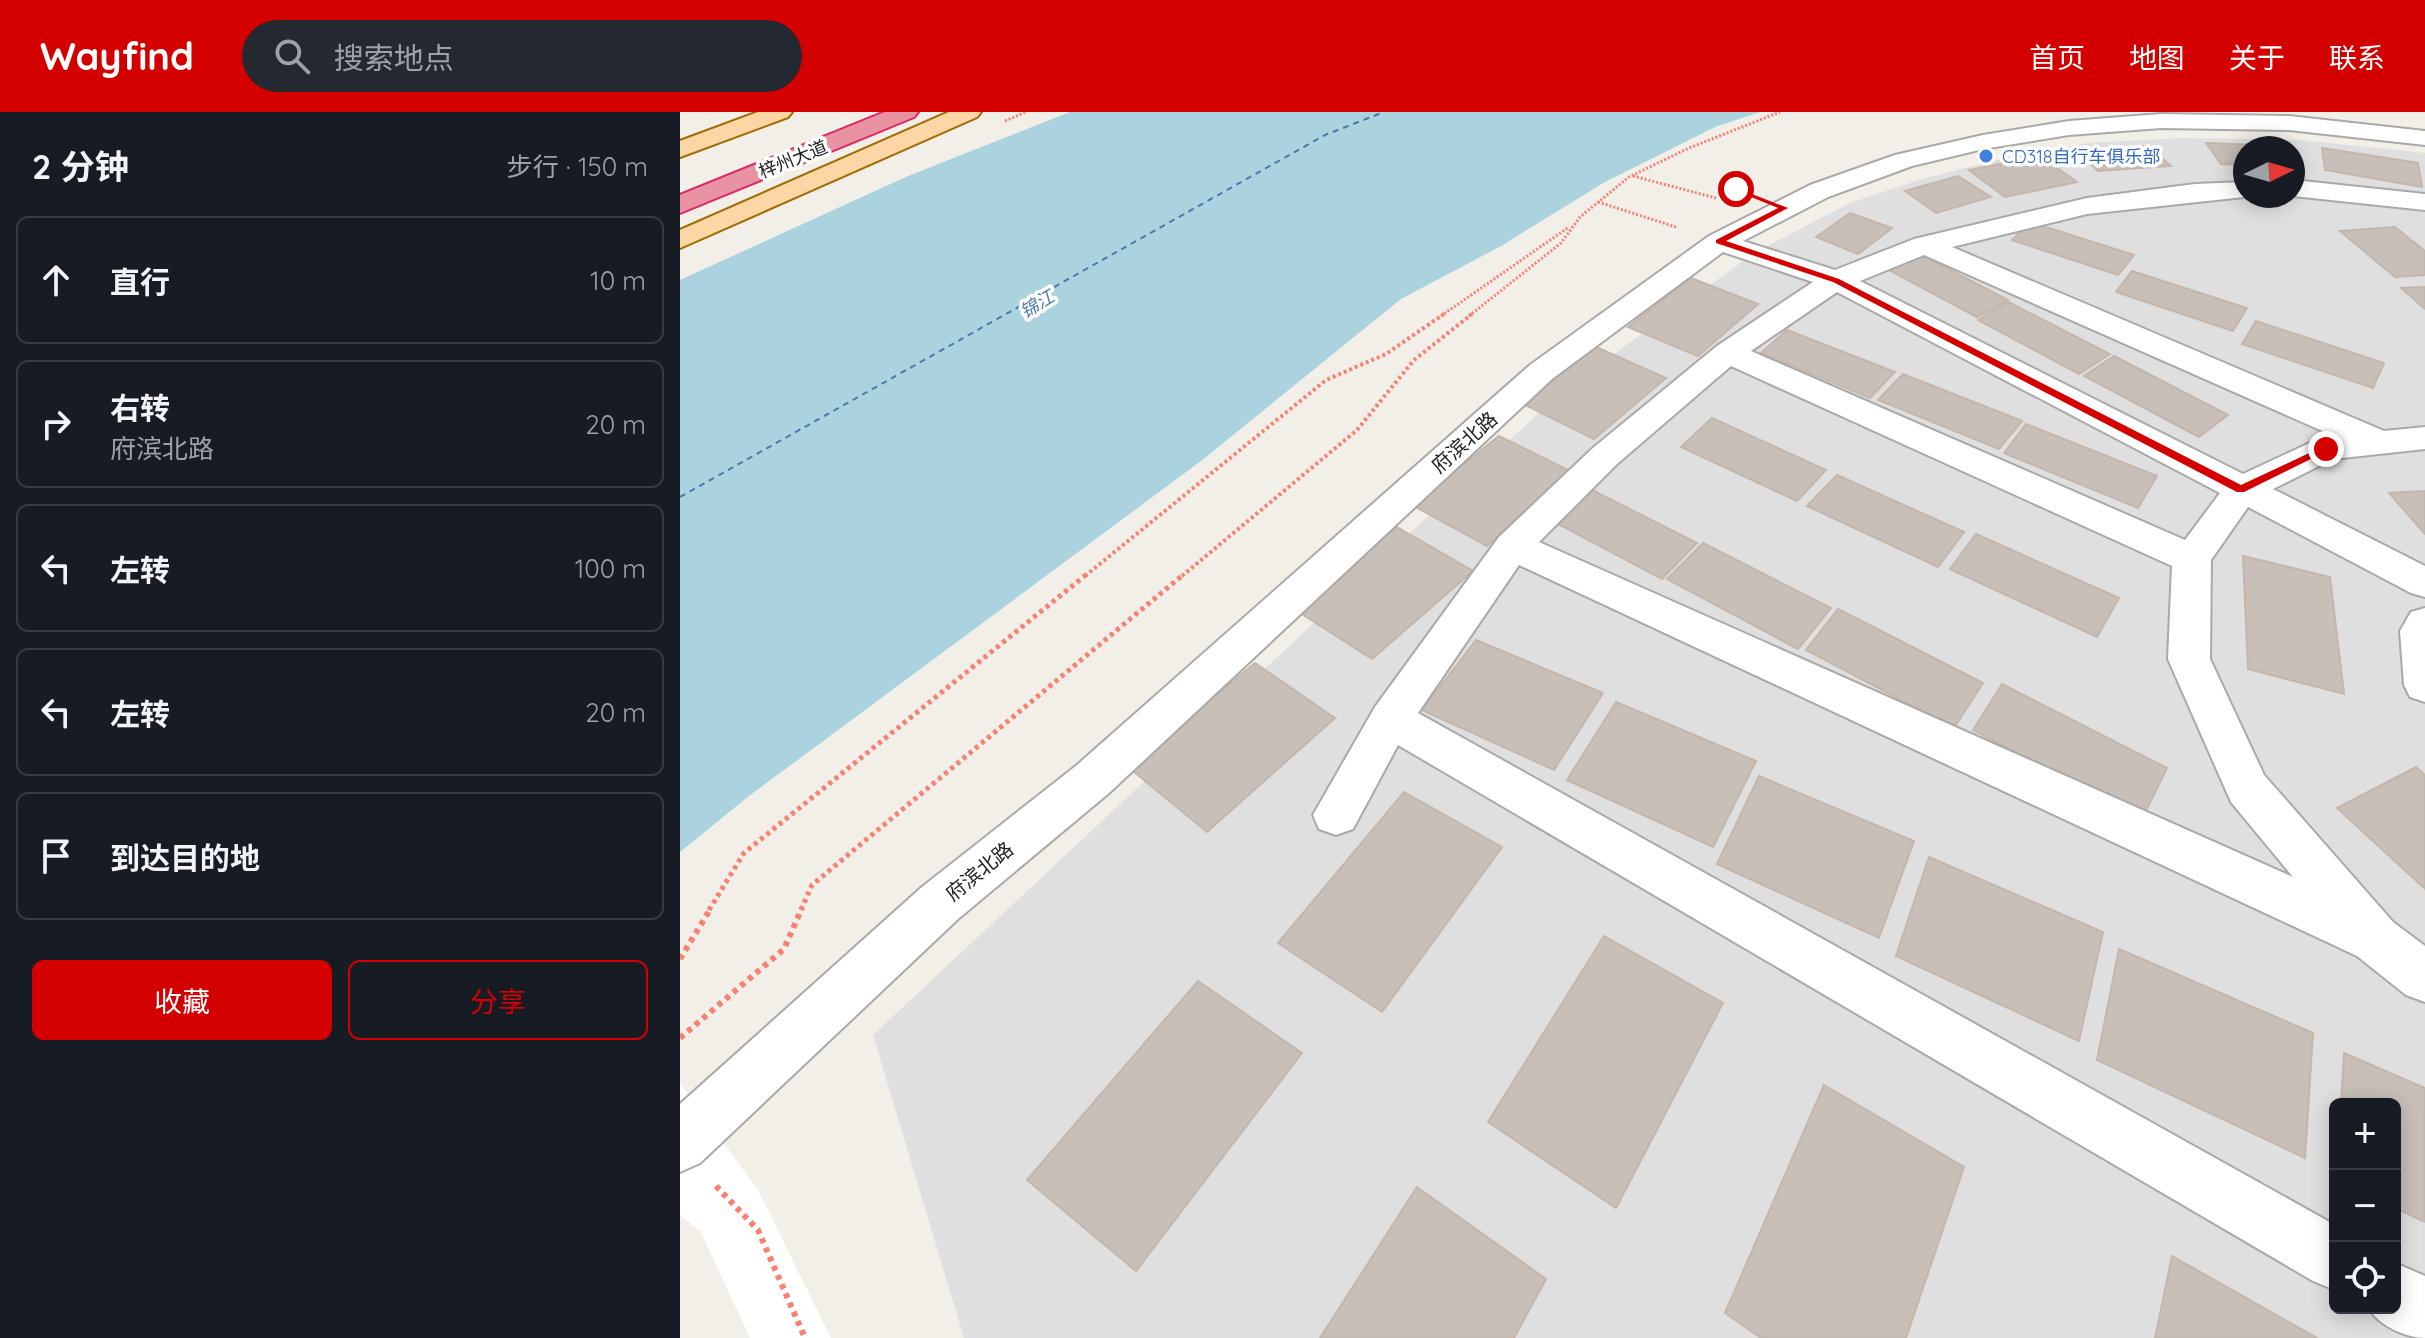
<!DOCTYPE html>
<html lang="zh">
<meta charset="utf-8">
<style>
:root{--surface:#171b24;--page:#242831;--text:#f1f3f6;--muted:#9ea1a6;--line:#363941;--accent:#d40000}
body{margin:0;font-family:Quicksand,"Noto Sans SC",sans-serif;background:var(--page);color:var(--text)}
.controls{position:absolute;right:24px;bottom:24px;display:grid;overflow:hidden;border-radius:12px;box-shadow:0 4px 20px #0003}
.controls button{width:72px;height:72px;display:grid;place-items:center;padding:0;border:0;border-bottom:2px solid var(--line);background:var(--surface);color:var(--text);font:40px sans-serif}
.compass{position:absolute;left:1553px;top:24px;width:72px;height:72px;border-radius:50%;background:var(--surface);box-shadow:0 4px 20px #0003;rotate:85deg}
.stop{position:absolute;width:24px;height:24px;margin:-18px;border:6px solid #d40000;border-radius:50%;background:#fff}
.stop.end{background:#d40000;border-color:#fff;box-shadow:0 2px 8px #0008}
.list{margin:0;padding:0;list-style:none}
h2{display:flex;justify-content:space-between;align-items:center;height:104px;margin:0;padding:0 32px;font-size:34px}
h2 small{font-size:26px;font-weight:400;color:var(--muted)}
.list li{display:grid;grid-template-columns:52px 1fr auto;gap:24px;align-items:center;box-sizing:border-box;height:128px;margin:0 16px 16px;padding:0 16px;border:2px solid var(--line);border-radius:12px}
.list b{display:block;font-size:30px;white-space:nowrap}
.list p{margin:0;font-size:26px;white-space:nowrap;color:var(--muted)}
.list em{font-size:26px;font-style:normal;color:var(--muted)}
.actions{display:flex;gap:16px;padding:24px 32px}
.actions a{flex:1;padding:18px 0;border:2px solid var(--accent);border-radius:12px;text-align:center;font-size:28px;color:var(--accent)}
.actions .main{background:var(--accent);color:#fff}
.icon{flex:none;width:44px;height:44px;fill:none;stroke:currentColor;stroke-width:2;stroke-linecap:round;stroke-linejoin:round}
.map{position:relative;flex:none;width:1745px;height:1226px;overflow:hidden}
header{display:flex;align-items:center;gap:48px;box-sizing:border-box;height:112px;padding:0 40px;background:var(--accent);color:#fff}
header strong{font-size:38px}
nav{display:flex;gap:44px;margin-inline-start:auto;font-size:28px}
.search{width:560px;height:72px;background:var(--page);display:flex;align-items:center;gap:20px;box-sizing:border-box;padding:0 28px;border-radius:44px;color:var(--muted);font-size:30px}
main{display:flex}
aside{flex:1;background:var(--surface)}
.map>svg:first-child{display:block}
.residential{fill:#e0dfdf;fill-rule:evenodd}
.water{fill:#aad3df}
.pier{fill:#fff}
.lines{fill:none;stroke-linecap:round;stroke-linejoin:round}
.ferry{stroke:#4a7aab;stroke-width:2;stroke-dasharray:6 5;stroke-linecap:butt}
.building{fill:#c7bfb8;stroke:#c4b6ab;stroke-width:2}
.minor-casing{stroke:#a9a9a9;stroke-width:4}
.major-casing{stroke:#a06b00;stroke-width:4}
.highway-casing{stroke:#dc2a67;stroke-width:4}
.path-far3{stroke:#fa8072;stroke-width:3;stroke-dasharray:2 2;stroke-linecap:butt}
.path-far2{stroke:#fa8072;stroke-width:4;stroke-dasharray:3 3;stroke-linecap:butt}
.path-far1{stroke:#fa8072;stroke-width:5;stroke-dasharray:4 4;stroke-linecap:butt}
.path{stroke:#fa8072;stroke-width:6;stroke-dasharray:5 5;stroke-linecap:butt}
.minor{fill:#fff;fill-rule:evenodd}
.major{fill:#fcd6a4;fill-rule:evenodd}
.highway{fill:#e892a2;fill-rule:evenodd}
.route{fill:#d40000}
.shop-dot{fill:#3f7fe0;stroke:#fff;stroke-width:3}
.labels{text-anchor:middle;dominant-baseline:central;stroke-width:7;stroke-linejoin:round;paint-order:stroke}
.far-shop-label{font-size:18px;fill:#366cbe;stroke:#fff;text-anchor:start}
.far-street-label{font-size:18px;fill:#222;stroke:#fff}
.far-water-label{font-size:18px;font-style:italic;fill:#4a7aab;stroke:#fff}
.street-label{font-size:20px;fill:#222;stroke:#fff}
</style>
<header>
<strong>Wayfind</strong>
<div class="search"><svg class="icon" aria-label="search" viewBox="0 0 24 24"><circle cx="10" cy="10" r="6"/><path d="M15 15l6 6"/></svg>搜索地点</div>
<nav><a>首页</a><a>地图</a><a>关于</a><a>联系</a></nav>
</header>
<main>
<aside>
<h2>2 分钟<small>步行 · 150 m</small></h2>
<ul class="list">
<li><svg class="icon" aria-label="ahead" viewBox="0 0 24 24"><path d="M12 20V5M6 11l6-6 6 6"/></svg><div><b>直行</b></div><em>10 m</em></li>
<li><svg class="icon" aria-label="right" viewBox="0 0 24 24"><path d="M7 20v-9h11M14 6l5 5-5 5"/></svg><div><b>右转</b><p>府滨北路</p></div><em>20 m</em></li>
<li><svg class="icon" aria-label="left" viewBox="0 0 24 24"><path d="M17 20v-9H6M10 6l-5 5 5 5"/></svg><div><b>左转</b></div><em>100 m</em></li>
<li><svg class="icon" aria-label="left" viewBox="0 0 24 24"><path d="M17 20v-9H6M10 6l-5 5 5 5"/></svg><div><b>左转</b></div><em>20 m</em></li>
<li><svg class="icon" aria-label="arrive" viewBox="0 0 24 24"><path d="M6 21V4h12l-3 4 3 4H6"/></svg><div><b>到达目的地</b></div></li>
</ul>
<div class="actions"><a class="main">收藏</a><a>分享</a></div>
</aside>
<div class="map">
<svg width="1745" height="1226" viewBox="0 0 1745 1226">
<rect width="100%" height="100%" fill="#f2efe9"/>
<path class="residential" d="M1503 26 1620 28 1745 41V1226H284L193 923 881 280 1076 140 1170 91 1242 67 1325 46 1407 31ZM1565 36H1613V84H1565ZM1655 992H1715V1196H1655Z"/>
<path class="water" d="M390 0H1080L1035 15 925 70 821 134 721 187 521 349 69 684 0 740V168L228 64Z"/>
<path class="pier" d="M0 971 78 1078 151 1226H70L21 1120 0 1103Z"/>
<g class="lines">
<path class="ferry" d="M0 385 645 23 704 0"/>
</g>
<g class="building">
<path d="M1526 31 1603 34 1605 36H1565V53L1541 52Z"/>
<path d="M1468 34 1491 54 1418 59 1397 38Z"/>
<path d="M1642 36 1738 51 1742 75 1645 58Z"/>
<path d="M1360 44 1397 70 1325 85 1289 58Z"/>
<path d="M1278 64 1311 85 1256 101 1225 79Z"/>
<path d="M1170 101 1212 116 1178 142 1136 125Z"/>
<path d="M1350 110 1454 143 1438 163 1332 128Z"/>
<path d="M1715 115 1745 139V163L1715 165 1660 119Z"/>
<path d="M1238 141 1328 188 1297 205 1207 157Z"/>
<path d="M1452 159 1567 196 1553 219 1436 180Z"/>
<path d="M1011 166 1078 192 1018 244 948 215Z"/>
<path d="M1745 175V197L1721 176Z"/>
<path d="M1328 190 1430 242 1399 262 1298 208Z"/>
<path d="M1576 209 1704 251 1693 276 1562 232Z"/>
<path d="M1107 218 1215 260 1190 286 1081 241Z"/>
<path d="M916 235 986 266 914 327 843 292Z"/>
<path d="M1434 244 1548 303 1519 325 1404 264Z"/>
<path d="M1223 262 1342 309 1319 337 1198 288Z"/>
<path d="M1032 306 1146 358 1117 389 1001 335Z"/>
<path d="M1346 312 1477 364 1458 396 1324 341Z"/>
<path d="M819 324 892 360 807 434 732 393Z"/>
<path d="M1157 363 1284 420 1258 455 1127 394Z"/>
<path d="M902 373 1017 431 982 467 865 405Z"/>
<path d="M1745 379V422L1709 381Z"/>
<path d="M717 415 793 459 692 547 614 497Z"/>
<path d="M1296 422 1439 486 1417 525 1270 457Z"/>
<path d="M1023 431 1151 496 1118 537 987 467Z"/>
<path d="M1563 444 1650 465 1664 582 1568 557Z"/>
<path d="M1158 497 1303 571 1274 616 1126 538Z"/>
<path d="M796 528 923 581 874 658 742 598Z"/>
<path d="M575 551 655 606 527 720 448 655Z"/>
<path d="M1322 572 1487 656 1462 707 1293 618Z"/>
<path d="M936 590 1076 649 1033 735 887 668Z"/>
<path d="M1736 655 1745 663V777L1657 696Z"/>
<path d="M1079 664 1234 729 1199 826 1037 752Z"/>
<path d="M724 680 822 735 702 900 598 831Z"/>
<path d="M1249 745 1423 820 1399 929 1216 844Z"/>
<path d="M924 824 1043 891 936 1096 808 1010Z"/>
<path d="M1439 837 1633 921 1625 1046 1417 948Z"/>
<path d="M518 869 622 941 456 1159 347 1068Z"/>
<path d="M1664 941 1745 976V1110L1715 1096V992H1661Z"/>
<path d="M1144 973 1284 1055 1226 1226H1081L1045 1201Z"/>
<path d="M737 1075 866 1167 834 1226H640Z"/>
<path d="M1492 1144 1637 1226H1475Z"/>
</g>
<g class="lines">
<g class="minor-casing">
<g id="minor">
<path d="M1481 2 1609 4 1745 19V33L1609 18 1481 16 1389 23 1303 37 1232 54 1148 85 1063 129 1155 158 1234 127 1407 86 1515 72 1565 70V84H1573L1407 102 1272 135 1704 319 1745 315V337L1653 347 1593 377 1745 454V485L1731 481 1568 395 1531 448 1530 547 1584 663 1713 810 1745 834V890L1726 883 1677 844 839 453 738 601 1655 1113V1178L1633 1169 718 633 673 717 656 723 639 717 633 703 695 595 819 425 913 336 1037 234 1133 170 1043 140 872 267 429 681 278 807 20 1051 0 1060V992L242 775 397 653 850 253 1029 124 1130 73 1215 43 1303 23 1389 9ZM1244 143 1656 325 1634 329 1563 362 1180 169ZM1157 180 1540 381 1505 428 1071 239ZM1051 254 1492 454 1488 547 1551 690 1613 765 859 430 937 352Z"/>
<path d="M1613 68 1745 82V98L1613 84Z"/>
<path d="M1745 496V590L1730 585 1724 573 1720 519 1731 500Z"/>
<path d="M1715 1151 1745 1164V1226C1727 1226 1697 1213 1689 1196H1715Z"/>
</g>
</g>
<g class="major-casing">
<g id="major">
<path d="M78 0H112L108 5 0 45V29Z"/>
<path d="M269 0H301L297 5 0 136V118Z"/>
</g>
</g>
<g class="highway-casing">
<path id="highway" d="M205 0H238L234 5 0 101V83Z"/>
</g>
<g class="path-far3">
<path d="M325 9 346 0"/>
<path d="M953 64 1036 86"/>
<path d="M918 90 996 115"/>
<path d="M761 204 889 115"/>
<path d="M789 204 881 131 900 105 949 65 1009 36 1100 0"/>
</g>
<g class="path-far2">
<path d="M405 464 646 268 706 242 764 202"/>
<path d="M502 464 677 318 734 248 792 202"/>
</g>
<g class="path-far1">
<path d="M29 798 64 741 407 462"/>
<path d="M121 798 132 773 504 462"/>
</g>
<g class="path">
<path d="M0 847 31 796"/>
<path d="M0 926 104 837 122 796"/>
<path d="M36 1074 78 1118 125 1226"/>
</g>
<use href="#minor" class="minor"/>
<use href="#major" class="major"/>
<use href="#highway" class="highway"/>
</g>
<path class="route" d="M1054 75 1108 96 1046 129 1159 167 1561 373 1642 335 1651 337 1564 380H1557L1153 170 1036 131V128L1098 96 1054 78Z"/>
<circle class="shop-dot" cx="1306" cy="44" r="8"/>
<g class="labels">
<g class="far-shop-label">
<text x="1322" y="44">CD318自行车俱乐部</text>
</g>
<g class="far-street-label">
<text transform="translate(113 47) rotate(-22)">梓州大道</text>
</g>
<g class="far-water-label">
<text transform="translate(357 192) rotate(-31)">锦江</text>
</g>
<g class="street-label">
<text transform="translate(784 330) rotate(-42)">府滨北路</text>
<text transform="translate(299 759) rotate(-39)">府滨北路</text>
</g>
</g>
</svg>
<div class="controls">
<button>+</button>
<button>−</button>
<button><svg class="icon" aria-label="locate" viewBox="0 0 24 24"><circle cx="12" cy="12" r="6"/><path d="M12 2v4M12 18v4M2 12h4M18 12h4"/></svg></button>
</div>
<svg class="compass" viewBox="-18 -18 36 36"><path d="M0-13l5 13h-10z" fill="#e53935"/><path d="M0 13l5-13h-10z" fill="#9ea1a6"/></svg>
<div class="stop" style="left:1056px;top:77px"></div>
<div class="stop end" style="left:1646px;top:337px"></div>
</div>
</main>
